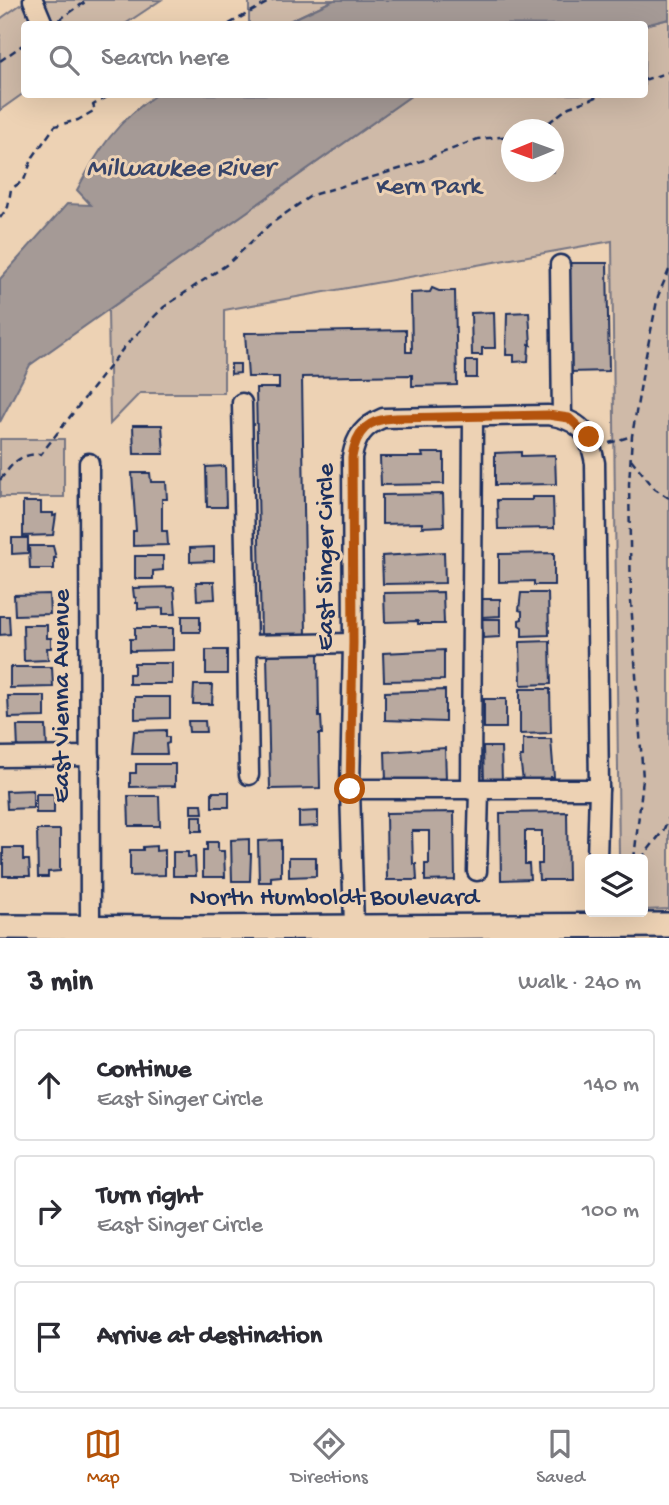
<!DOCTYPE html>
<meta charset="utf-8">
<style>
:root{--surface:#fff;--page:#f7f7f7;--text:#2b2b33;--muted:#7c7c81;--line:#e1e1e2;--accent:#b45309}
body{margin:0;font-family:"Gochi Hand",sans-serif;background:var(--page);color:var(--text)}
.controls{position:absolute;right:21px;bottom:21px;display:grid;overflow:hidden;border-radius:7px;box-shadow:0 7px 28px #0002}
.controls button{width:63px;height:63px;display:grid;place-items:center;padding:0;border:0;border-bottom:2px solid var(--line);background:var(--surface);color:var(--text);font:35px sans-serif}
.compass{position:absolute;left:501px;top:119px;width:63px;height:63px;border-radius:50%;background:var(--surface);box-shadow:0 7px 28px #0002;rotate:269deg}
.stop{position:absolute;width:21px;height:21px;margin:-16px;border:5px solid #b45309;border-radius:50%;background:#fff}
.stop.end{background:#b45309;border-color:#fff;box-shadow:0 2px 7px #0008}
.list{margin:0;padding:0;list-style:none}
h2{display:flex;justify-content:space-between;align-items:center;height:91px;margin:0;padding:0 28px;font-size:30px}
h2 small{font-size:23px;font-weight:400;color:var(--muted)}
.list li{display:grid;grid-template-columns:46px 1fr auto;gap:21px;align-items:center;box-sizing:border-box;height:112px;margin:0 14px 14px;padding:0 14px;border:2px solid var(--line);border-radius:7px}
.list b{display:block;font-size:26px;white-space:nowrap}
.list p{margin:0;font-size:23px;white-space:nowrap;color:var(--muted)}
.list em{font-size:23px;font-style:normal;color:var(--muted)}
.icon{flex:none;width:38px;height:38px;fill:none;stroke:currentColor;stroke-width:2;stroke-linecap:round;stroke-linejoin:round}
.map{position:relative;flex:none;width:669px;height:938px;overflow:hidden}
.search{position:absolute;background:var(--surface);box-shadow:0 7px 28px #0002;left:21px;right:21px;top:21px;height:77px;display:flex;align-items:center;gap:18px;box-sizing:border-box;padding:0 24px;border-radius:7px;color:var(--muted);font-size:26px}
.sheet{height:469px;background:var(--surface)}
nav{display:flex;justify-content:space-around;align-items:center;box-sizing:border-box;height:98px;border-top:2px solid var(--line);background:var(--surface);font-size:19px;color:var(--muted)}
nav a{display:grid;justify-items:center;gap:4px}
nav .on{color:var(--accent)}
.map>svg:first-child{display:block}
.green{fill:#cfbaa8;stroke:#757483;stroke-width:2;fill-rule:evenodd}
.water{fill:#a59a96;stroke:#6e6f80;stroke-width:2}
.building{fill:#b9a99f;stroke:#1b2f5e;stroke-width:2}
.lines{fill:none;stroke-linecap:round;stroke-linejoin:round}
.minor-casing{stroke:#1b2f5e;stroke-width:23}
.major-casing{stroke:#1b2f5e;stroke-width:28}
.path{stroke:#1b2f5e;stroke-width:2.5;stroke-dasharray:7 5;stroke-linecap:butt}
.minor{stroke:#edd2b4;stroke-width:18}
.major{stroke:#edd2b4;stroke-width:23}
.route{stroke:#b45309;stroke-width:9}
.labels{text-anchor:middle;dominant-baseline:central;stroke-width:6;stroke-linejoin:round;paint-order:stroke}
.park-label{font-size:26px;fill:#364469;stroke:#edd2b4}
.street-label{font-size:26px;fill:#1b2f5e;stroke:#edd2b4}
.water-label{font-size:28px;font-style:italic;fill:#374469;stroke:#edd2b4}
</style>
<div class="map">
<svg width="669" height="938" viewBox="0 0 669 938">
<rect width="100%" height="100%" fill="#edd2b4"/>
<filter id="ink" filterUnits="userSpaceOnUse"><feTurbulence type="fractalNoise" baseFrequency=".0143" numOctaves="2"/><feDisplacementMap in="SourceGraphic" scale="14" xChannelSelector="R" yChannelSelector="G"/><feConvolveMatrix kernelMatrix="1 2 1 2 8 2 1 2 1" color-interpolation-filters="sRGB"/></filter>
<g filter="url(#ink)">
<g class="green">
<path d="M27 0H161L125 24H24V93L0 110V19Z"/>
<path d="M249 0H334L283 24H249Z"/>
<path d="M669 19V909L643 910V859H619L612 241 224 310V393H140L110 424 108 310 412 95 644 94 645 25ZM512 130H554V172H512Z"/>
<rect x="0" y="439" width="64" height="58"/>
</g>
<g class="water">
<path d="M334 0H669V19L645 25 283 24Z"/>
<path d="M157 94 412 95 30 365 0 422V279L67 204 91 205 77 190C99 149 117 121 157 94Z"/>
</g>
<g class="building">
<path d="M567 263H607L609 371 569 372Z"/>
<path d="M432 288 439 291H455L457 385 412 386V375L302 377 306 635 261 636 256 388H279V377H248L245 333 406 330V352H412L411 293 430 292Z"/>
<path d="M494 312 495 348H482V355H472L471 313Z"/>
<path d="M529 312 531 345 529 344 528 361 514 362V355H506L507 313Z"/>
<rect x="466" y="361" width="11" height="17"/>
<path d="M231 364H240V373L231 374Z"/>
<path d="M133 425H162L164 454H134Z"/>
<path d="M521 452V456L555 455 556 484 495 485V453Z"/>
<path d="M422 453H444V484L381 485 380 457H423Z"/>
<path d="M225 466 226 507H207L206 467Z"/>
<path d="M132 473H150L151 482H166L167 499H162V531H167L168 545 133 546V531H136Z"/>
<path d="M443 494 444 526 422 527V523L382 524V495Z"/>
<path d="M532 497H553L554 528 498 529 497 500H532Z"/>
<path d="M23 502H41V513H53V516L56 515 53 535 23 536Z"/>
<path d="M12 538H28V553L12 554Z"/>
<path d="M29 546H53L56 558H54V569H30Z"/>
<path d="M214 547V561L190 562V548Z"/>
<path d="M444 552 445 583 383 584 382 556Z"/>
<path d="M554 553V585H534V581L499 582V554Z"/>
<path d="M135 556H163V570L153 571V579H135Z"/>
<path d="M196 582H214L215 599 197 600Z"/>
<path d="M174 587 176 614H163V608L138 609V603H136V598L134 597 133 588Z"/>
<path d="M443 592 444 624H418V621L385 622 384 593Z"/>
<path d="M521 593H548L549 635 522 636V627L519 625V620L522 619V611L519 610Z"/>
<path d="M49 594 50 614 15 615 14 595Z"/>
<path d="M482 599H500V616L482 617Z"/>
<path d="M0 616H9L10 634 0 635Z"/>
<rect x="182" y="616" width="18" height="16"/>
<path d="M482 619H500V637L483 638Z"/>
<path d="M23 625H47V638H51V648H47L48 660 24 661Z"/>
<path d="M135 628H173V650L130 651V639H135Z"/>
<path d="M550 641 551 684 521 685 520 642Z"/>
<rect x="206" y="650" width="21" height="24"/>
<path d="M444 650V680L384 681 383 653Z"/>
<path d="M318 653 319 717H321L322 734H319L320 788 270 789 267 654Z"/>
<path d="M134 663H172V684H129V674H134Z"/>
<path d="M10 667H52L53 687 10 688Z"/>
<path d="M194 685H213L212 704H193Z"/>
<path d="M520 689H550L551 733 520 734Z"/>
<path d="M445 690V722L385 720V692Z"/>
<path d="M8 696H45V717L9 718Z"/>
<path d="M135 697H170V718L135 719Z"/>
<rect x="484" y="699" width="22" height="29"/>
<path d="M188 721H205L206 732H189Z"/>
<path d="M17 726H46L47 750H18Z"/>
<path d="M166 730V737H169V743L166 744 167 754H132L134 731Z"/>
<path d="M523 739H551L554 777H551V780L523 781 520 757H523Z"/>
<path d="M483 747H501L502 781H484Z"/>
<path d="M445 748 446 779 386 780 385 752Z"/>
<path d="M136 764H175V786L130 787V773H136Z"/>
<path d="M33 790V808L7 809 6 791Z"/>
<rect x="212" y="792" width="17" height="15"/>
<rect x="36" y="794" width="18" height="19"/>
<path d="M128 796H159L160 826H129Z"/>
<path d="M191 804H202L203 813H191Z"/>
<path d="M318 811V826L299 827V812Z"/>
<path d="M454 812 455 880 425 881V864H429V831H412L413 864H416L417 880H387L386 813Z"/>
<path d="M567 812 568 880H539L538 864H542V831H525V864H529L530 879 501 880 500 813Z"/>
<rect x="192" y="816" width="10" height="15"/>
<path d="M37 830H60V871L48 872V877H38Z"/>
<path d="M249 839V854H251L250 881H232L231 840Z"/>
<path d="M281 840V876L271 877V882H259L258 841Z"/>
<path d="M207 842H218V851H224L225 877H203V850H207Z"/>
<path d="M156 846V851L165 850V875L130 876V850H143V847Z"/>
<path d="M3 848H23V860H29L30 876H3Z"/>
<path d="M173 852H188V857H195L196 876H173Z"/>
<path d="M289 857H316V876L289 877Z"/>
</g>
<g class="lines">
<g class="minor-casing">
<g id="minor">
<path d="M33 0 43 24"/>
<path d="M560 265 562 417"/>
<path d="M242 403 247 645 353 643"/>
<path d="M89 463 90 928"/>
<path d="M247 645 249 775"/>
<path d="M0 757 90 756"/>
<path d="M350 789H599"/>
<path d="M471 790 473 417"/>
<path d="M477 871 479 790"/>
<path d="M354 927 350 789 353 643 352 457C356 436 364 426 383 418L548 415C580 420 589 431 595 463L599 789 597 859"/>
</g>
</g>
<g class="major-casing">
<path id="major" d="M0 927 186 928 669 925"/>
</g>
<g class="path">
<path d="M59 20 88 0"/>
<path d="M229 24 272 0"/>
<path d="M0 61 24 44"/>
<path d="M644 80 669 72"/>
<path d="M539 130 569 107 605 94"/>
<path d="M0 218 8 207 11 189 24 180 33 157 55 126 78 120 95 110 93 105 112 94"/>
<path d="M609 443 632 436"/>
<path d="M631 459 655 489 669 498"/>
<path d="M0 480C13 463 19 454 41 454L126 345 164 307 229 263 269 225 312 195 406 167 478 139 512 136"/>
<path d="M634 859 643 779 631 601 629 484 632 436 645 360 658 296 669 270"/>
<path d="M641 859 663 831 669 817"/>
</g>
<use href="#minor" class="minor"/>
<use href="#major" class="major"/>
</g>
</g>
<g class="lines" filter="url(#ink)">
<path class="route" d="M350 789 353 643 352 457C356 431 368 419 395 418L548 415 569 418 589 437"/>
</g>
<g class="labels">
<g class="park-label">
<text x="429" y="188">Kern Park</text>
</g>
<g class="street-label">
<text transform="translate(327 557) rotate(-90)">East Singer Circle</text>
<text transform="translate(63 696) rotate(-90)">East Vienna Avenue</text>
<text x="334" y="899">North Humboldt Boulevard</text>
</g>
<g class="water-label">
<text x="180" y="169">Milwaukee River</text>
</g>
</g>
</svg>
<div class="controls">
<button><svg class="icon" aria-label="layers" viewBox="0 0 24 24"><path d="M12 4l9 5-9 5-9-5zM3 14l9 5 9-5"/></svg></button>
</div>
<svg class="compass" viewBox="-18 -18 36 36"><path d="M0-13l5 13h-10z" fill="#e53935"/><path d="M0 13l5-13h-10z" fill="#7c7c81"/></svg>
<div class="stop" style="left:350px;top:789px"></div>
<div class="stop end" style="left:589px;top:437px"></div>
<div class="search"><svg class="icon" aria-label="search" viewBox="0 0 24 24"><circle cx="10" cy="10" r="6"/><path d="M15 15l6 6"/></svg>Search here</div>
</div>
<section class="sheet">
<h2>3 min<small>Walk · 240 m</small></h2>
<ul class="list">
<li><svg class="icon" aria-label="ahead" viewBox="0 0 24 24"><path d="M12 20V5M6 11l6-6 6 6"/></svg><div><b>Continue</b><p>East Singer Circle</p></div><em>140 m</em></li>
<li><svg class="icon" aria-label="right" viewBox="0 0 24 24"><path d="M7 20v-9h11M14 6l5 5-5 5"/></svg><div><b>Turn right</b><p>East Singer Circle</p></div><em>100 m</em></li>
<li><svg class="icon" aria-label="arrive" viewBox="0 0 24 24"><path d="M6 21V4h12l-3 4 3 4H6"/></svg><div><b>Arrive at destination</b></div></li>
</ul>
</section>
<nav>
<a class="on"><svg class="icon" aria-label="map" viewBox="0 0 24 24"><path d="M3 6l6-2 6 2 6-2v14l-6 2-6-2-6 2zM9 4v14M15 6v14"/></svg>Map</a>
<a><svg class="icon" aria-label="directions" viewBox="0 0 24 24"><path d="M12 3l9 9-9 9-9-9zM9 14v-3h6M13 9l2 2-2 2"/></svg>Directions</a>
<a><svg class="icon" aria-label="saved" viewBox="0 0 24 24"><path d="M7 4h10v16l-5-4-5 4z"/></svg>Saved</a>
</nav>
